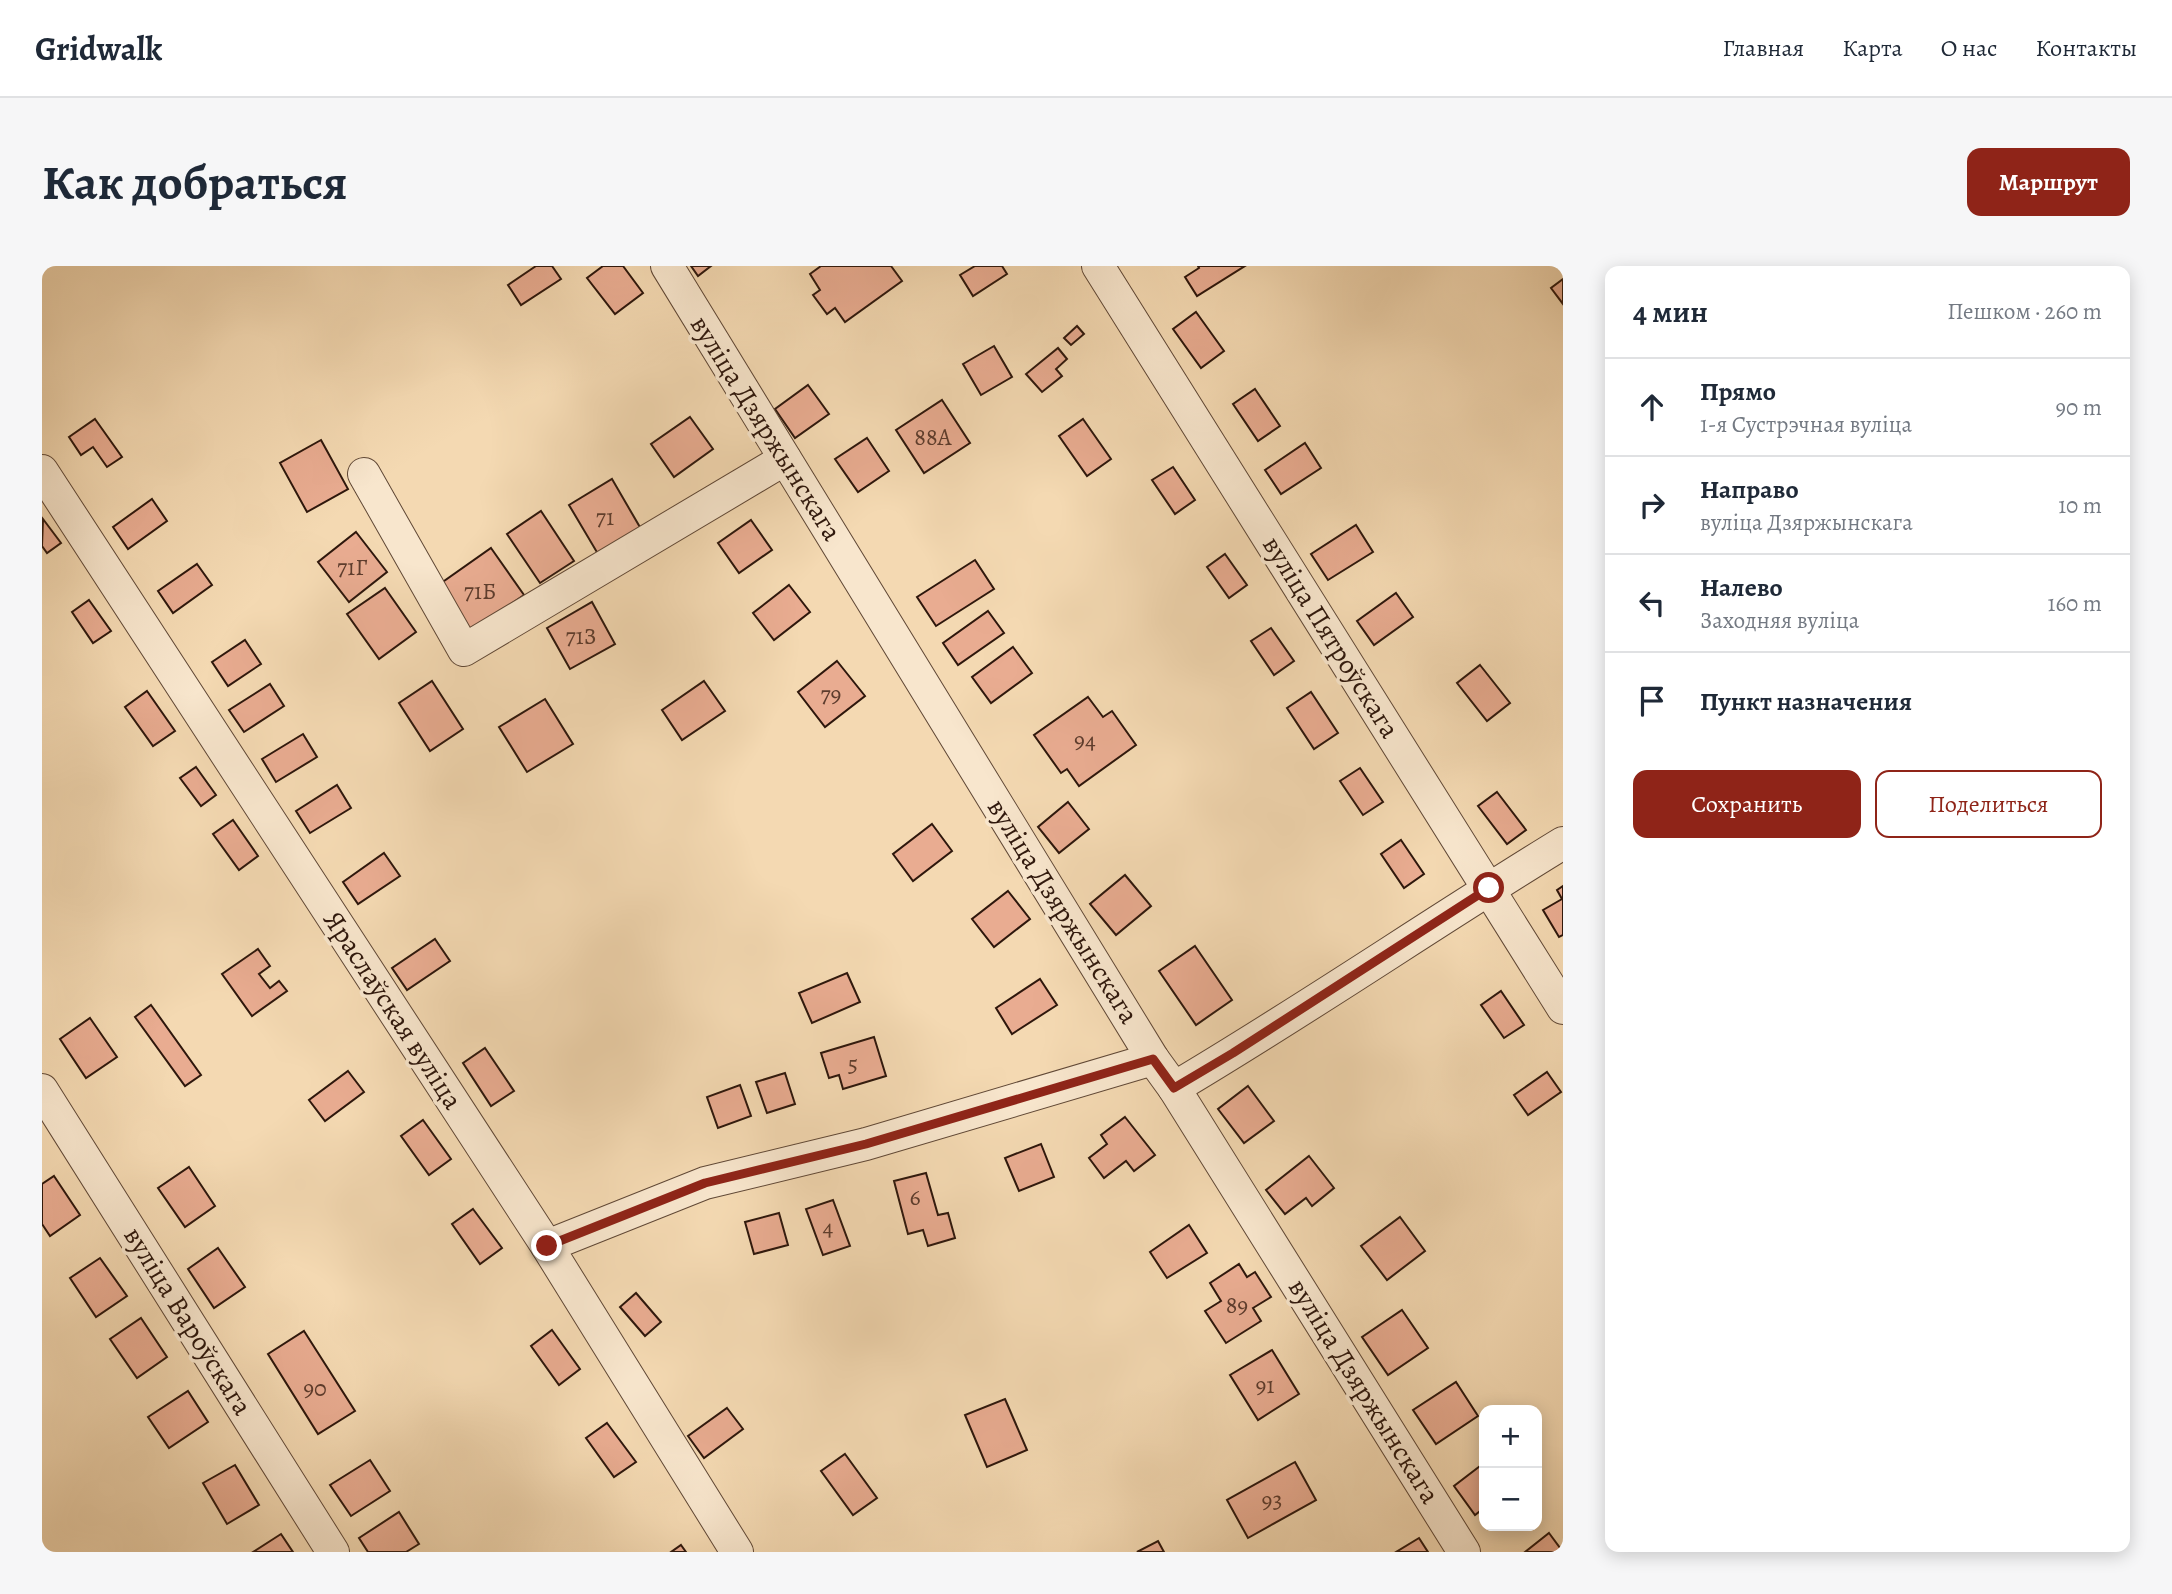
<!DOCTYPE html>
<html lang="ru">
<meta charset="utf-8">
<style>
:root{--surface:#fff;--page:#f6f6f7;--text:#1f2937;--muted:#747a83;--line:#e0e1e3;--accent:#8f2418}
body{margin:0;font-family:Alegreya,serif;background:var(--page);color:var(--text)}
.controls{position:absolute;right:21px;bottom:21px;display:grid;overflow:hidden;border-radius:14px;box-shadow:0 4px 18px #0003}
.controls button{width:63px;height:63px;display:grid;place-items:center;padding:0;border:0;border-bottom:2px solid var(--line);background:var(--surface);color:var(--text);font:35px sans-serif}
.stop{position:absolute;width:21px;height:21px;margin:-16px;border:5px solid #8f2418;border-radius:50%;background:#fff}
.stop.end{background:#8f2418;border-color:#fff;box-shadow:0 2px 7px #0008}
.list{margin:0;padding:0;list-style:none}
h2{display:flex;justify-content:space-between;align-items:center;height:91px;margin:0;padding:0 28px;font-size:30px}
h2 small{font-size:23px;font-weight:400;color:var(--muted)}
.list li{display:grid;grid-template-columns:46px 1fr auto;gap:21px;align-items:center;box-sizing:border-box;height:98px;padding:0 28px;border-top:2px solid var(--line)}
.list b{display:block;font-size:26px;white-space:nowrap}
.list p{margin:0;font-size:23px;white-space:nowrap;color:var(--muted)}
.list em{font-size:23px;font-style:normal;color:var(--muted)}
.actions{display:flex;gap:14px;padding:21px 28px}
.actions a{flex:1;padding:16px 0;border:2px solid var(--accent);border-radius:14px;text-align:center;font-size:24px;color:var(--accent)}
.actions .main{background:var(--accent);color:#fff}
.icon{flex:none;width:38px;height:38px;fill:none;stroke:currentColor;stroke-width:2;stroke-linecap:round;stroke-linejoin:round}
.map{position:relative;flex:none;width:1521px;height:1286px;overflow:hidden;border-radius:14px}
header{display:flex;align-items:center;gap:42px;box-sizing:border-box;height:98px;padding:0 35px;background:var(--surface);border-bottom:2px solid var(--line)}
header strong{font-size:33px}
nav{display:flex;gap:38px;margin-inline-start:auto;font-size:24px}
.intro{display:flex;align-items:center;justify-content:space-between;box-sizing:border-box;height:168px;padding:0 42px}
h1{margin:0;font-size:49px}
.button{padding:18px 32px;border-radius:14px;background:var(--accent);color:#fff;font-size:24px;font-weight:700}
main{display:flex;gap:42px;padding:0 42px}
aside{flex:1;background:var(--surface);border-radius:14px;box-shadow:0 4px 18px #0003}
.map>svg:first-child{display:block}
.building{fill:#e9ac91;stroke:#2e170c;stroke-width:2}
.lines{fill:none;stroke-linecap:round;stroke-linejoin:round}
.minor-casing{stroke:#604836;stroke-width:34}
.minor{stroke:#f8e6cd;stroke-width:32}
.route{stroke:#8f2418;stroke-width:9}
.labels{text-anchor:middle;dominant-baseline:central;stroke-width:7;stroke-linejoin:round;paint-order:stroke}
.number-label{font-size:24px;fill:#5d3c2d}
.street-label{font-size:28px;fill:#2e170c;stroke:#f8e6cd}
</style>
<header>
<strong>Gridwalk</strong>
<nav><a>Главная</a><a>Карта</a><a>О нас</a><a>Контакты</a></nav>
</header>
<div class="intro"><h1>Как добраться</h1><a class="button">Маршрут</a></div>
<main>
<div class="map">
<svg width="1521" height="1286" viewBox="0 0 1521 1286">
<rect width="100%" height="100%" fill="#f4d9b2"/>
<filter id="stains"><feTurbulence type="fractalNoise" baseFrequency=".00286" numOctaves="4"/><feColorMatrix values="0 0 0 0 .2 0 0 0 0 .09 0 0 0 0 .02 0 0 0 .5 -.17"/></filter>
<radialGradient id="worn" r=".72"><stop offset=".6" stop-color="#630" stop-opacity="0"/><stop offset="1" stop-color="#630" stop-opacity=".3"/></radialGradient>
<g class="building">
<path d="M494 0H510L519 13 479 39 466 19Z"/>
<path d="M561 0H581L601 27 573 48 545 12Z"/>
<path d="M649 0H669L656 10Z"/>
<path d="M779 0H849L860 15 803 56 793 42 785 48 771 29 778 24 768 8Z"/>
<path d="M933 0H960L965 8 931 30 918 9Z"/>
<path d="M1156 0H1203L1155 30 1143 11 1157 2Z"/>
<path d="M1521 13V38L1509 22Z"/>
<path d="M1154 46 1182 85 1159 102 1131 63Z"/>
<path d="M1035 60 1042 68 1029 79 1022 72Z"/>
<path d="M952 80 970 111 939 129 921 98Z"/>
<path d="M1016 82 1025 93 1014 103 1020 110 1000 126 984 108Z"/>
<path d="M766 119 787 148 753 172 733 143Z"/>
<path d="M1213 123 1238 160 1216 175 1191 138Z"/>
<path d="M900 134 928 177 882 207 854 164Z"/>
<path d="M648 151 671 183 632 211 609 178Z"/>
<path d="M53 153 80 191 65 201 51 181 39 189 27 171Z"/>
<path d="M1041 153 1069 193 1045 210 1017 170Z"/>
<path d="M825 172 847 205 816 226 793 193Z"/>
<path d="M279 174 306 223 265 246 238 197Z"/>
<path d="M1263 177 1279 202 1239 228 1223 204Z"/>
<path d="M1131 201 1153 234 1133 248 1110 214Z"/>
<path d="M570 213 599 263 556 288 527 239Z"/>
<path d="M110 233 125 255 86 283 71 261Z"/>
<path d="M499 245 532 295 498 317 465 268Z"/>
<path d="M1 253 19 277 5 287 0 280Z"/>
<path d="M709 254 730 284 697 307 676 277Z"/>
<path d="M1314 259 1331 286 1286 314 1269 288Z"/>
<path d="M314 266 345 306 307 336 276 296Z"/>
<path d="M449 282 482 329 428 367 395 320Z"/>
<path d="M1183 288 1205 319 1187 332 1165 301Z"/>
<path d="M933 294 952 323 894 360 875 331Z"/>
<path d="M155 298 170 319 131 347 116 325Z"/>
<path d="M747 319 768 346 732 374 711 347Z"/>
<path d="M343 322 374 366 337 393 305 348Z"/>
<path d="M1354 327 1371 351 1332 379 1315 355Z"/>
<path d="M47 334 69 365 51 377 30 346Z"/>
<path d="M550 336 573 378 528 403 505 362Z"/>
<path d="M946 345 962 367 916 399 901 377Z"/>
<path d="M1229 362 1252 395 1232 409 1209 375Z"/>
<path d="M203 374 219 398 186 420 170 396Z"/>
<path d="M971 381 990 407 949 437 930 411Z"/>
<path d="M795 395 823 430 783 461 756 426Z"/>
<path d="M1438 399 1468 437 1445 455 1415 417Z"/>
<path d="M390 415 421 463 388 485 357 437Z"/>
<path d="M662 415 683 445 640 474 620 444Z"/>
<path d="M228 418 242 440 202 466 187 444Z"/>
<path d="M105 425 133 465 111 480 83 441Z"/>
<path d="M1269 426 1296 467 1272 483 1245 442Z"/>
<path d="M1046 431 1061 451 1070 445 1094 479 1037 520 1025 503 1019 507 992 469Z"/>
<path d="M503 433 531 478 485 506 457 461Z"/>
<path d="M261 468 275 491 234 516 220 493Z"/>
<path d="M154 501 174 529 159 540 138 512Z"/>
<path d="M1318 502 1341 536 1321 549 1298 515Z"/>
<path d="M295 519 309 542 268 567 254 545Z"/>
<path d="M1455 526 1484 564 1465 578 1436 540Z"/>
<path d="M1026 536 1047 563 1017 587 996 561Z"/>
<path d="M191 554 216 590 197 604 171 568Z"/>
<path d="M890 558 910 585 871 615 851 588Z"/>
<path d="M1359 574 1382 608 1362 622 1339 588Z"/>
<path d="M342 587 358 610 316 638 301 616Z"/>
<path d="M1083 609 1109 640 1074 669 1048 638Z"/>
<path d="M1521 620V669L1517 671 1501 644 1520 633 1515 624Z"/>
<path d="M966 625 988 653 952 681 930 653Z"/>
<path d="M393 673 408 695 365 724 350 702Z"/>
<path d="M1153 680 1190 734 1154 759 1117 705Z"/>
<path d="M216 683 228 700 217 708 228 722 237 715 245 725 210 750 180 708Z"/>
<path d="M805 707 818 736 770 757 757 727Z"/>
<path d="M998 713 1015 739 970 768 954 742Z"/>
<path d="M1459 725 1482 759 1462 772 1439 739Z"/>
<path d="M109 739 159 809 143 820 93 751Z"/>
<path d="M48 752 75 791 44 812 18 773Z"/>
<path d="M832 771 844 810 801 823 797 809 787 812 779 787Z"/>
<path d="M443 782 472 825 449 840 421 797Z"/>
<path d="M306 805 322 826 283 855 267 834Z"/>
<path d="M1505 806 1519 826 1486 849 1472 829Z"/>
<path d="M743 807 753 838 725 847 714 816Z"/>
<path d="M698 819 709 850 676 862 665 831Z"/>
<path d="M1206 820 1232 855 1202 877 1176 843Z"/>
<path d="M1083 851 1113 889 1092 905 1084 895 1062 912 1047 892 1065 878 1059 869Z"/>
<path d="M381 854 409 893 387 909 359 870Z"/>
<path d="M999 878 1012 911 977 925 963 892Z"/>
<path d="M1267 890 1292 922 1270 940 1264 932 1243 948 1224 924Z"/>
<path d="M147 901 173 940 143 961 116 922Z"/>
<path d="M884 907 896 949 906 947 913 972 886 980 881 964 866 968 852 915Z"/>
<path d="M12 910 38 949 8 970 0 958V918Z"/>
<path d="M791 934 808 980 781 989 764 943Z"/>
<path d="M431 943 460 982 438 998 410 958Z"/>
<path d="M737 947 746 979 712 988 703 956Z"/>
<path d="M1358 951 1383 985 1345 1014 1319 980Z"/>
<path d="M1147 959 1165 987 1125 1012 1108 986Z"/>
<path d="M176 982 203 1021 172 1042 146 1003Z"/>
<path d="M58 992 85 1030 54 1051 28 1012Z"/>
<path d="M1197 998 1205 1011 1213 1006 1229 1031 1211 1042 1219 1055 1184 1077 1163 1045 1179 1035 1168 1017Z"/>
<path d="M594 1027 619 1056 603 1070 578 1041Z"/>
<path d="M1360 1044 1386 1082 1346 1109 1320 1071Z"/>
<path d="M99 1052 125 1091 95 1112 68 1073Z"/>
<path d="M510 1064 538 1103 517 1119 489 1080Z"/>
<path d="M262 1065 313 1145 276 1168 226 1088Z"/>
<path d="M1230 1084 1257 1128 1216 1154 1188 1109Z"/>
<path d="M1414 1116 1436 1150 1394 1178 1371 1144Z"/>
<path d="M146 1125 166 1156 127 1182 106 1151Z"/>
<path d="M963 1133 985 1184 945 1201 923 1149Z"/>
<path d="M685 1142 701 1163 662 1192 646 1170Z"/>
<path d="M565 1157 594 1196 572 1211 544 1172Z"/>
<path d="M803 1188 835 1232 811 1249 779 1205Z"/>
<path d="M328 1194 348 1225 309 1250 288 1219Z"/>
<path d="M1253 1196 1274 1234 1206 1272 1185 1234Z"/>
<path d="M1442 1197V1242L1433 1249 1412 1220Z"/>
<path d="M193 1199 217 1239 185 1258 161 1217Z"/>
<path d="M357 1246 377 1278 364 1286H326L317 1272Z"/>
<path d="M1507 1267 1521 1286H1483Z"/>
<path d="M239 1268 251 1286H211Z"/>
<path d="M1377 1272 1386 1286H1354Z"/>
<path d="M1116 1275 1122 1286H1095Z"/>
<path d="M639 1279 644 1286H629Z"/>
</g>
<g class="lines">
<g class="minor-casing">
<g id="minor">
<path d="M625 0 1111 793 1132 822 1422 1286"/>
<path d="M1056 0 1521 742"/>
<path d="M0 205 505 980 695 1286"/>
<path d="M322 208 422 384 743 193"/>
<path d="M1132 822C1264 744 1390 657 1521 577"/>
<path d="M0 824 291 1286"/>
<path d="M505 980 663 917 824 878 1111 793"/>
</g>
</g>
<use href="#minor" class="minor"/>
</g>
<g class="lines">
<path class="route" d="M505 980 663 917 824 878 1111 793 1132 822 1191 787 1447 622"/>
</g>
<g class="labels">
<g class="number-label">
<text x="891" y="171">88А</text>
<text x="563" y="251">71</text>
<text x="310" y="301">71Г</text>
<text x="438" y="325">71Б</text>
<text x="539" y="370">71З</text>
<text x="789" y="428">79</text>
<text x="1043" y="474">94</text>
<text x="811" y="798">5</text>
<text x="873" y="931">6</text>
<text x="786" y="961">4</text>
<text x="1195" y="1039">89</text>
<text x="1223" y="1119">91</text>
<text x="273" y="1122">90</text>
<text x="1230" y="1234">93</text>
</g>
<g class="street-label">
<text transform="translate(724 162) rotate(58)">вуліца Дзяржынскага</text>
<text transform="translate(1289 371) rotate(58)">вуліца Пятроўскага</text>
<text transform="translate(1021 645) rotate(58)">вуліца Дзяржынскага</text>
<text transform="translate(351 744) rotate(57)">Яраслаўская вуліца</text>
<text transform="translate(146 1055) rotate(58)">вуліца Вароўскага</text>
<text transform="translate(1322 1125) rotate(58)">вуліца Дзяржынскага</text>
</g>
</g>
<rect width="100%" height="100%" filter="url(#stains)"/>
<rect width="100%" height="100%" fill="url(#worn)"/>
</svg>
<div class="controls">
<button>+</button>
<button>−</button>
</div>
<div class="stop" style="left:1447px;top:622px"></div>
<div class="stop end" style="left:505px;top:980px"></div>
</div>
<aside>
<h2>4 мин<small>Пешком · 260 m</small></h2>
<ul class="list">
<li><svg class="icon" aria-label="ahead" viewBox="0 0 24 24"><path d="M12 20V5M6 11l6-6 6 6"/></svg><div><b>Прямо</b><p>1-я Сустрэчная вуліца</p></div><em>90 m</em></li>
<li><svg class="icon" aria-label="right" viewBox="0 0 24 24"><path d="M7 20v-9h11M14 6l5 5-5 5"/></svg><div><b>Направо</b><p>вуліца Дзяржынскага</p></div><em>10 m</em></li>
<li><svg class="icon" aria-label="left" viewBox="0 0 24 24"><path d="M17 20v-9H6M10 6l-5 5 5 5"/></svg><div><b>Налево</b><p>Заходняя вуліца</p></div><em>160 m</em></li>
<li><svg class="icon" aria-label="arrive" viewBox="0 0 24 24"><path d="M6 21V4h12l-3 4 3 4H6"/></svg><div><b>Пункт назначения</b></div></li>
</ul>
<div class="actions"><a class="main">Сохранить</a><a>Поделиться</a></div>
</aside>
</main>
